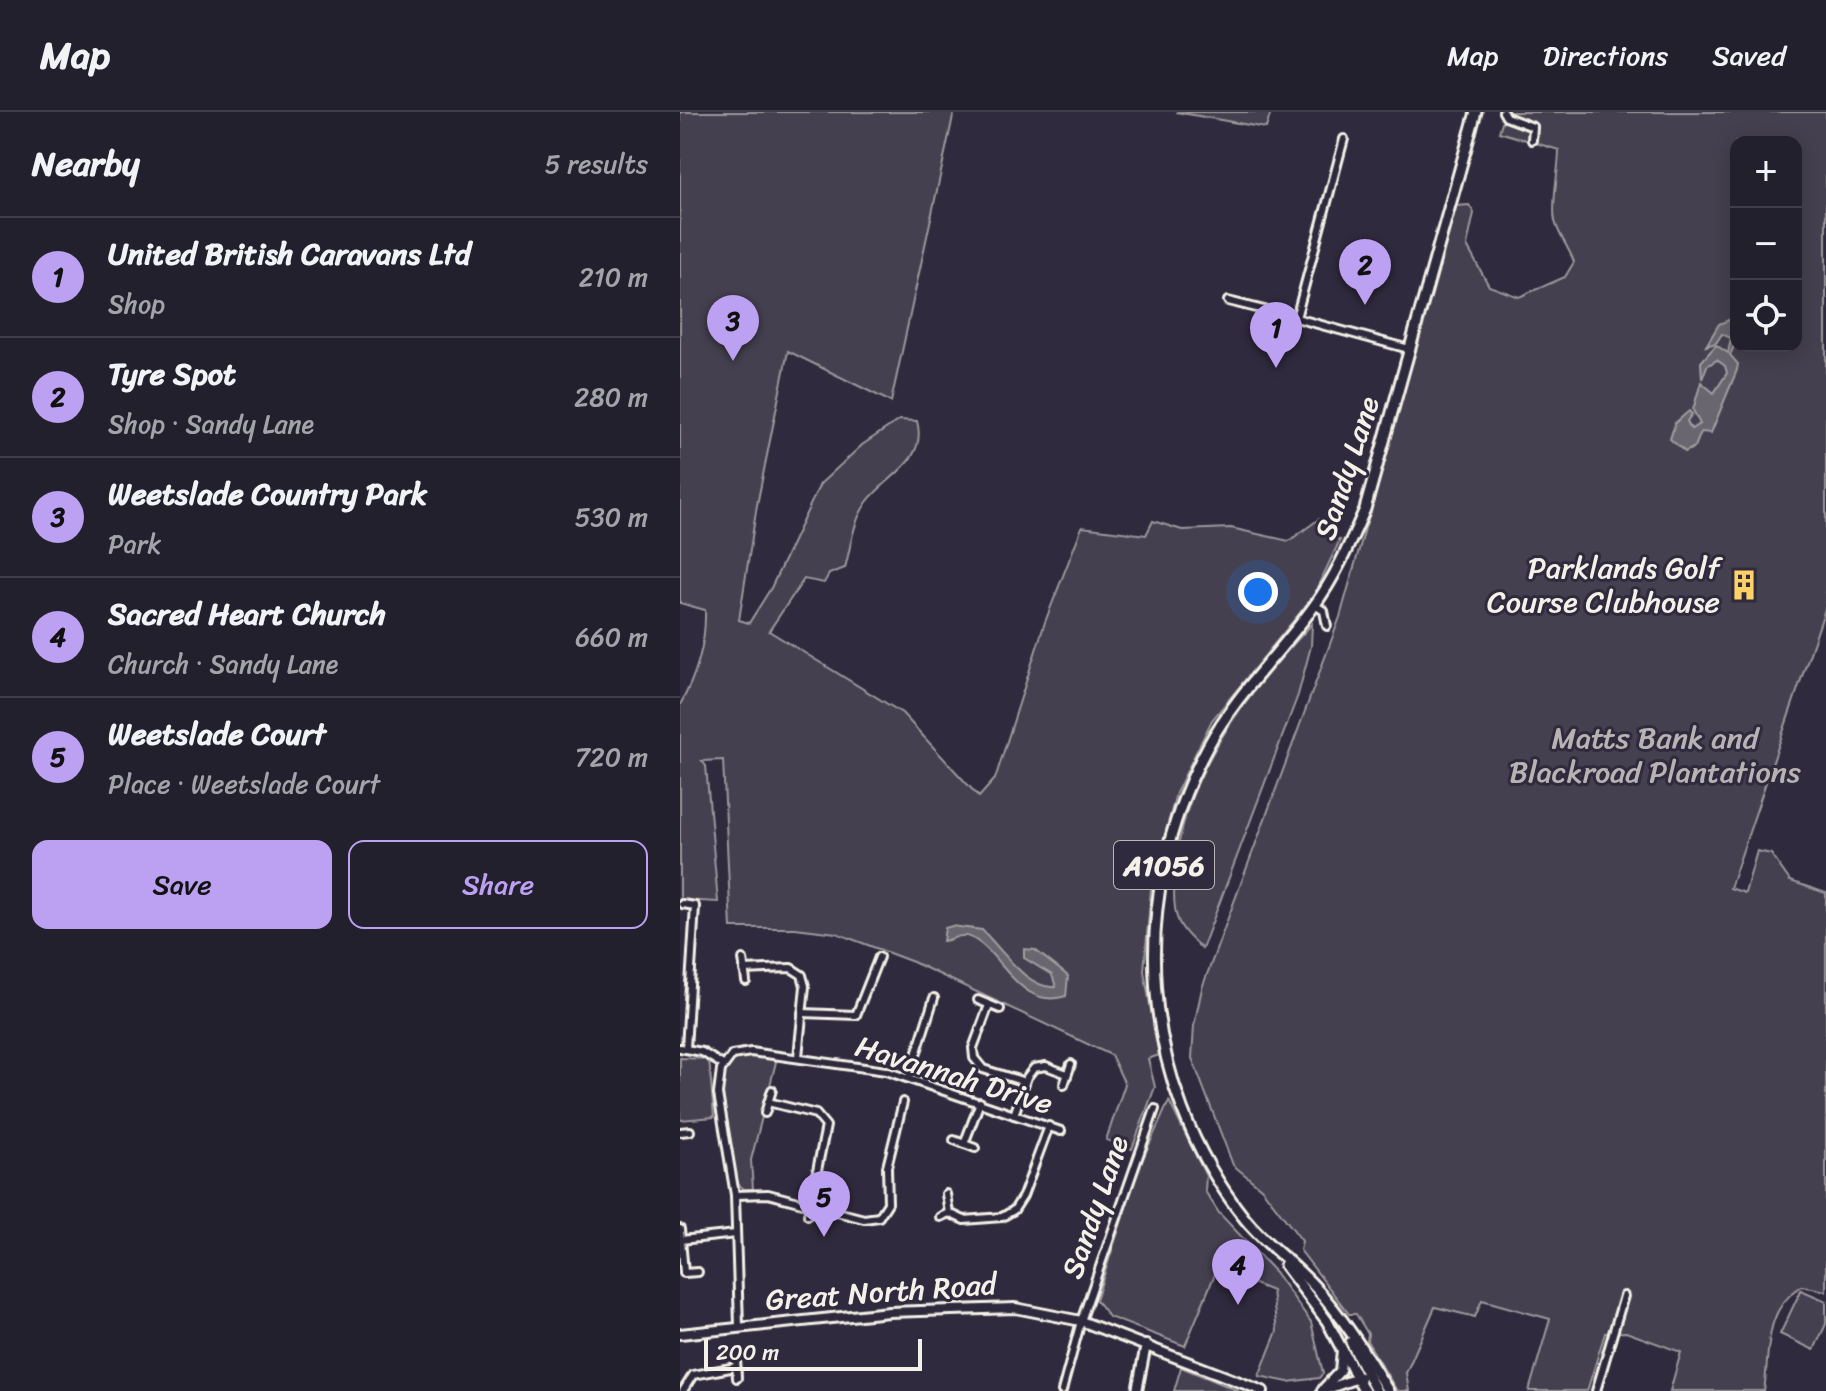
<!DOCTYPE html>
<meta charset="utf-8">
<style>
:root{--surface:#23202e;--page:#2f2d3a;--text:#f1f3f6;--muted:#a3a3aa;--line:#403e4a;--accent:#bca0f2}
body{margin:0;font-family:Sriracha,sans-serif;background:var(--page);color:var(--text)}
.controls{position:absolute;right:24px;top:24px;display:grid;overflow:hidden;border-radius:16px;box-shadow:0 4px 20px #0003}
.controls button{width:72px;height:72px;display:grid;place-items:center;padding:0;border:0;border-bottom:2px solid var(--line);background:var(--surface);color:var(--text);font:40px sans-serif}
.scale{position:absolute;left:24px;bottom:20px;width:218px;box-sizing:border-box;padding-left:8px;border:4px solid #f4f1e8;border-top:0;font-size:22px;line-height:28px;white-space:nowrap;color:#f4f1e8;-webkit-text-stroke:6px #2f2a3d;paint-order:stroke}
.you{position:absolute;left:578px;top:480px;width:28px;height:28px;margin:-20px;border:6px solid #fff;border-radius:50%;background:#1a73e8;box-shadow:0 0 0 12px #1a73e833}
.badge{display:grid;place-items:center;width:52px;height:52px;border-radius:50%;background:var(--accent);color:#111;font-size:26px;font-weight:700}
.pin{position:absolute;translate:-50% -66px;filter:drop-shadow(0 2px 4px #0008)}
.pin::after{content:'';position:absolute;top:42px;width:28px;height:24px;background:inherit;clip-path:polygon(0 0,100% 0,50% 100%)}
.list{margin:0;padding:0;list-style:none}
h2{display:flex;justify-content:space-between;align-items:center;height:104px;margin:0;padding:0 32px;font-size:34px}
h2 small{font-size:26px;font-weight:400;color:var(--muted)}
.list li{display:grid;grid-template-columns:52px 1fr auto;gap:24px;align-items:center;box-sizing:border-box;height:120px;padding:0 32px;border-top:2px solid var(--line)}
.list b{display:block;font-size:30px;white-space:nowrap}
.list p{margin:0;font-size:26px;white-space:nowrap;color:var(--muted)}
.list em{font-size:26px;font-style:normal;color:var(--muted)}
.actions{display:flex;gap:16px;padding:24px 32px}
.actions a{flex:1;padding:18px 0;border:2px solid var(--accent);border-radius:16px;text-align:center;font-size:28px;color:var(--accent)}
.actions .main{background:var(--accent);color:#111}
.icon{flex:none;width:44px;height:44px;fill:none;stroke:currentColor;stroke-width:2;stroke-linecap:round;stroke-linejoin:round}
.map{position:relative;flex:none;width:1146px;height:1279px;overflow:hidden}
header{display:flex;align-items:center;gap:48px;box-sizing:border-box;height:112px;padding:0 40px;background:var(--surface);border-bottom:2px solid var(--line)}
header strong{font-size:38px}
nav{display:flex;gap:44px;margin-inline-start:auto;font-size:28px}
main{display:flex}
aside{flex:1;background:var(--surface)}
.map>svg:first-child{display:block}
.green{fill:#454050;stroke:#9c989c;stroke-width:2;fill-rule:evenodd}
.water{fill:#6a6670;stroke:#a19ea0;stroke-width:2}
.lines{fill:none;stroke-linecap:round;stroke-linejoin:round}
.street-casing{stroke:#f4f1e8;stroke-width:12}
.secondary-casing{stroke:#f4f1e8;stroke-width:14}
.primary-casing{stroke:#f4f1e8;stroke-width:15}
.street{stroke:#2f2a3d;stroke-width:6}
.secondary{stroke:#2f2a3d;stroke-width:8}
.primary{stroke:#2f2a3d;stroke-width:9}
.labels{text-anchor:middle;dominant-baseline:central;stroke-width:6;stroke-linejoin:round;paint-order:stroke}
.shield{fill:#2f2a3d;stroke:#b9b5b5;stroke-width:2}
.shield-label{font-size:28px;font-weight:bold;fill:#f4f1e8}
.street-label{font-size:30px;fill:#f4f1e8;stroke:#2f2a3d}
.poi-label{font-size:30px;fill:#f4f1e8;stroke:#2f2a3d;text-anchor:end}
.park-label{font-size:30px;fill:#b7b3b3;stroke:#2f2a3d}
</style>
<header>
<strong>Map</strong>
<nav><a>Map</a><a>Directions</a><a>Saved</a></nav>
</header>
<main>
<aside>
<h2>Nearby<small>5 results</small></h2>
<ul class="list">
<li><span class="badge">1</span><div><b>United British Caravans Ltd</b><p>Shop</p></div><em>210 m</em></li>
<li><span class="badge">2</span><div><b>Tyre Spot</b><p>Shop · Sandy Lane</p></div><em>280 m</em></li>
<li><span class="badge">3</span><div><b>Weetslade Country Park</b><p>Park</p></div><em>530 m</em></li>
<li><span class="badge">4</span><div><b>Sacred Heart Church</b><p>Church · Sandy Lane</p></div><em>660 m</em></li>
<li><span class="badge">5</span><div><b>Weetslade Court</b><p>Place · Weetslade Court</p></div><em>720 m</em></li>
</ul>
<div class="actions"><a class="main">Save</a><a>Share</a></div>
</aside>
<div class="map">
<svg width="1146" height="1279" viewBox="0 0 1146 1279">
<rect width="100%" height="100%" fill="#2f2a3d"/>
<filter id="ink" filterUnits="userSpaceOnUse"><feTurbulence type="fractalNoise" baseFrequency=".0125" numOctaves="2"/><feDisplacementMap in="SourceGraphic" scale="16" xChannelSelector="R" yChannelSelector="G"/><feConvolveMatrix kernelMatrix="1 2 1 2 8 2 1 2 1" color-interpolation-filters="sRGB"/></filter>
<g filter="url(#ink)">
<g class="green">
<path d="M0 0H274L211 290 108 239 77 393 59 508 69 511 91 476 140 372 182 333 219 308 237 309C248 350 206 364 187 390 173 409 171 434 165 456L149 462 144 471 124 467 89 519 222 601 299 685 315 667 365 510 402 415 466 423 473 409 502 418 551 416 609 429 639 407 657 410 648 425 660 428 633 485 532 608 496 681 471 777 464 859 479 943 468 947 475 975 452 1037 426 1028 445 972 431 943 233 850 156 821 115 816H51L43 648 22 649 26 654 38 790 0 788V593C16 564 26 531 25 498L0 491Z"/>
<path d="M496 0H591L586 16Z"/>
<path d="M825 0H1146V494L1050 776 1065 781 1077 739 1091 742 1110 769 1146 781V1179L1122 1174C1083 1198 1090 1239 1084 1279H990L1001 1240 946 1220 925 1221 907 1279H849L870 1207 802 1188 795 1205 755 1195 726 1261 729 1279H717L687 1229 688 1222 676 1202H669L620 1138 622 1129 582 1077 553 1053 512 946 514 914 522 876 660 505 776 94 789 93 794 101 787 134 809 174 839 185 885 165 894 150C889 136 878 122 875 109 871 91 879 59 879 38L819 20ZM1056 30H1116V234H1056Z"/>
<path d="M632 512 631 534 618 583 522 837C515 830 506 823 501 814 492 801 494 776 495 760 502 662 567 581 632 512Z"/>
<path d="M73 944 97 946 71 1048 73 1077H64L58 1072C52 1045 31 975 49 952 54 944 64 945 73 944Z"/>
<path d="M0 946 29 947 34 1005 0 1008Z"/>
<path d="M489 989 526 1064 525 1079 539 1101 595 1160 631 1210 643 1261 639 1266 608 1270 579 1264 597 1219 592 1179 537 1157 505 1234 429 1205 416 1188 459 1055Z"/>
<path d="M1121 1178 1146 1189V1212L1134 1238 1100 1222Z"/>
<path d="M501 1255 559 1279H494Z"/>
</g>
<g class="water">
<path d="M1056 205V230L1050 243 1058 252 1057 258 1031 321 1021 320 1015 335 1005 340 990 327 995 311 1009 299 1012 302 1007 309 1011 317 1020 312 1013 298 1021 270 1034 281 1047 261 1045 254 1037 248 1027 254 1022 267 1021 250 1036 233 1048 241 1051 226 1042 222 1036 231 1026 234 1039 212Z"/>
<path d="M272 814 302 818C321 836 347 878 376 875L372 863 344 846V837L355 838 388 864 386 884C337 900 320 834 287 824 278 822 272 828 263 829L265 816Z"/>
</g>
<g class="lines">
<g class="street-casing">
<g id="street">
<path d="M823 0 826 5 853 15 852 28"/>
<path d="M664 27 616 206 729 237"/>
<path d="M548 189 616 206"/>
<path d="M635 493 644 499 647 514"/>
<path d="M2 792 15 794 6 936"/>
<path d="M63 847 66 869"/>
<path d="M64 858 111 856 122 863 125 874 118 945"/>
<path d="M298 888 320 897"/>
<path d="M309 893 293 936 294 946 303 957 345 970"/>
<path d="M122 901 176 903 199 845"/>
<path d="M0 936 22 940 43 953"/>
<path d="M229 965 254 886"/>
<path d="M384 973 391 952"/>
<path d="M88 990 136 1002 146 1014 128 1103"/>
<path d="M85 1001 92 978"/>
<path d="M334 1003 347 965 354 956 366 954 387 962"/>
<path d="M0 1020 10 1019"/>
<path d="M274 1028 295 1036"/>
<path d="M284 1032 300 990"/>
<path d="M55 1083 88 1082 184 1107 199 1105 208 1091 207 1055 223 990"/>
<path d="M269 1101 284 1108 322 1105 334 1098 343 1084 369 1014"/>
<path d="M260 1105 269 1101 266 1082"/>
<path d="M0 1117 4 1160"/>
<path d="M1 1128 56 1122"/>
<path d="M4 1161 18 1160"/>
<path d="M59 1214 55 1083 38 982 41 958 52 943 71 940 206 959 381 1019"/>
<path d="M56 1246 57 1266"/>
<path d="M3 1279 13 1263 56 1255"/>
<path d="M382 1279 401 1209 475 997"/>
<path d="M916 1279 944 1184"/>
</g>
</g>
<g class="secondary-casing">
<g id="secondary">
<path d="M0 1222 209 1200 335 1196 401 1209 583 1279"/>
<path d="M644 1276 660 1259 662 1238"/>
<path d="M457 1279 466 1233"/>
<path d="M642 1279 680 1265"/>
</g>
</g>
<g class="primary-casing">
<g id="primary">
<path d="M605 1153 647 1209 684 1279"/>
<path d="M671 1230 696 1279"/>
<path d="M708 1279C686 1243 664 1206 635 1175 613 1151 586 1133 565 1107 458 972 446 785 528 634 556 582 600 541 634 494 656 464 670 431 685 397L796 0"/>
</g>
</g>
<use href="#street" class="street"/>
<use href="#secondary" class="secondary"/>
<use href="#primary" class="primary"/>
</g>
</g>
<defs>
<g id="building-bare" transform="scale(2.4)"><path d="M-4-6H4V6H1V3H-1V6H-4ZM-2.5-4.3h1.7v1.8h-1.7ZM.8-4.3h1.7v1.8H.8ZM-2.5-1h1.7V.8h-1.7ZM.8-1h1.7V.8H.8Z" fill="#ffd166" stroke="#2f2a3d" stroke-width="2.5" paint-order="stroke"/></g>
</defs>
<g fill-rule="evenodd">
<use href="#building-bare" x="1064" y="473"/>
</g>
<g class="labels">
<rect class="shield" x="434" y="729" width="100" height="48" rx="6"/>
<g class="shield-label">
<text x="484" y="753">A1056</text>
</g>
<g class="street-label">
<text transform="translate(667 356) rotate(-72)">Sandy Lane</text>
<text transform="translate(274 963) rotate(17)">Havannah Drive</text>
<text transform="translate(415 1095) rotate(-71)">Sandy Lane</text>
<text transform="translate(201 1180) rotate(-4)">Great North Road</text>
</g>
<g class="poi-label">
<text x="1040" y="456">Parklands Golf<tspan x="1040" dy="34">Course Clubhouse</tspan></text>
</g>
<g class="park-label">
<text x="975" y="626">Matts Bank and<tspan x="975" dy="34">Blackroad Plantations</tspan></text>
</g>
</g>
</svg>
<div class="controls">
<button>+</button>
<button>−</button>
<button><svg class="icon" aria-label="locate" viewBox="0 0 24 24"><circle cx="12" cy="12" r="6"/><path d="M12 2v4M12 18v4M2 12h4M18 12h4"/></svg></button>
</div>
<div class="scale">200 m</div>
<div class="you"></div>
<div class="pin badge" style="left:596px;top:256px">1</div>
<div class="pin badge" style="left:685px;top:193px">2</div>
<div class="pin badge" style="left:53px;top:249px">3</div>
<div class="pin badge" style="left:558px;top:1193px">4</div>
<div class="pin badge" style="left:144px;top:1125px">5</div>
</div>
</main>
